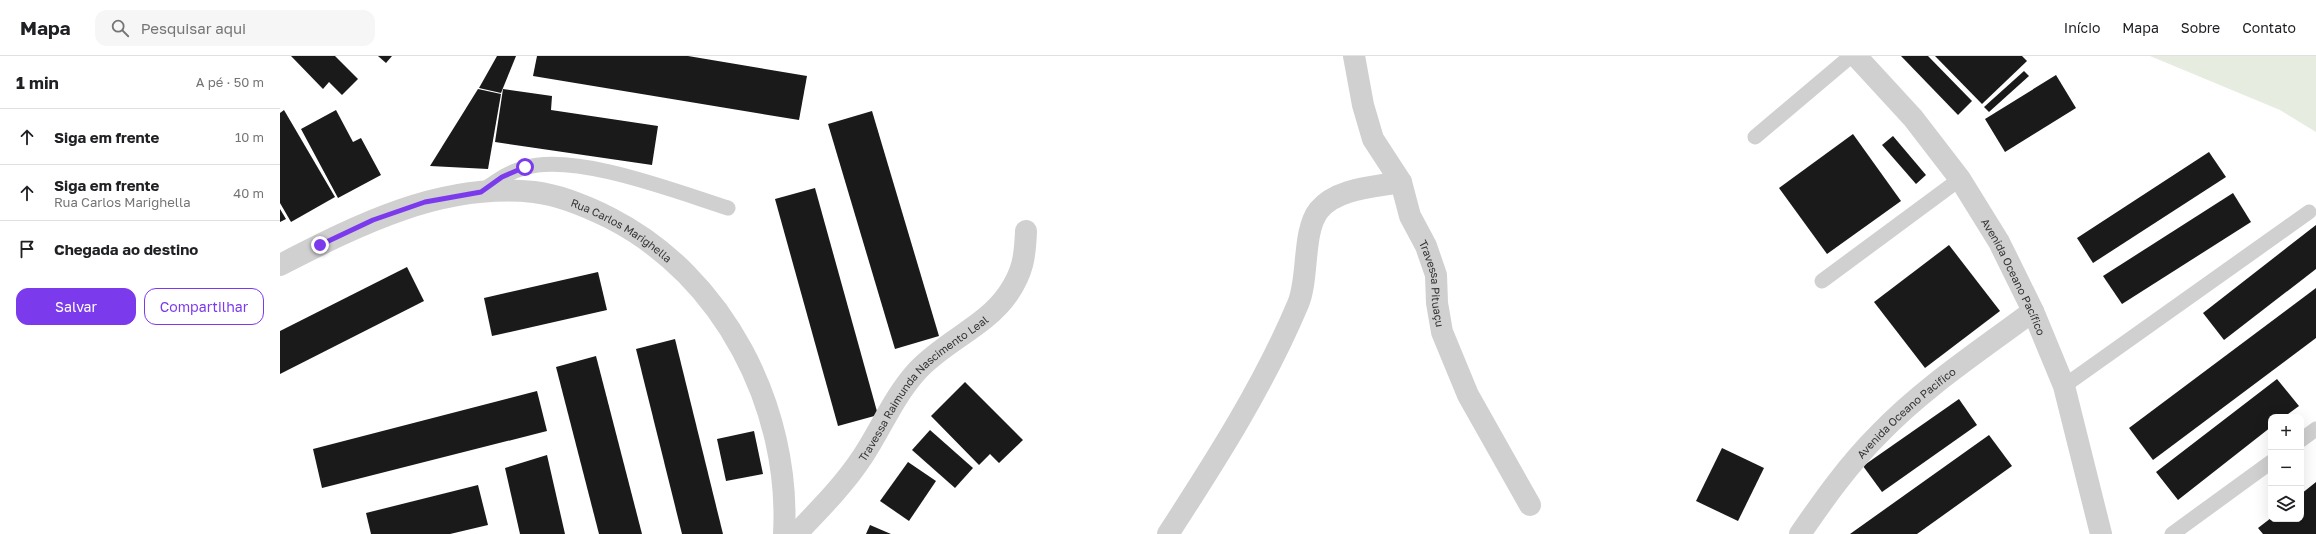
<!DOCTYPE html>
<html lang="pt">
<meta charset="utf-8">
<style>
:root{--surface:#fff;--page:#f6f6f6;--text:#202124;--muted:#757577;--line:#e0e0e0;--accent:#7c3aed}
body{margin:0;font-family:"Golos Text",sans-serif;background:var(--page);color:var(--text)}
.controls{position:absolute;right:12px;bottom:12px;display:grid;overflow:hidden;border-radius:8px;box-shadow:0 4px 16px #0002}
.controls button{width:36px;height:36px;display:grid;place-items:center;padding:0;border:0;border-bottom:1px solid var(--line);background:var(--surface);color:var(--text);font:20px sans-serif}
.stop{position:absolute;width:12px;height:12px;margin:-9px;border:3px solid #7c3aed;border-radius:50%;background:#fff}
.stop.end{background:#7c3aed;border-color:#fff;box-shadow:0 1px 4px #0008}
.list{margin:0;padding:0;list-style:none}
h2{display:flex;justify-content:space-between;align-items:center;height:52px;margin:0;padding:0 16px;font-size:17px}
h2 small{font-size:13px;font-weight:400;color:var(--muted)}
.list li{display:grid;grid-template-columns:26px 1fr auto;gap:12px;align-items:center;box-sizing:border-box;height:56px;padding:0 16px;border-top:1px solid var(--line)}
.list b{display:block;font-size:15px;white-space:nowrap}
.list p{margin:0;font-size:13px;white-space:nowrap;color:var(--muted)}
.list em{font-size:13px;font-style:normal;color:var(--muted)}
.actions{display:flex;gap:8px;padding:12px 16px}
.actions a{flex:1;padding:9px 0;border:1px solid var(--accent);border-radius:12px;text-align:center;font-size:14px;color:var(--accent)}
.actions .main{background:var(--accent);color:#fff}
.icon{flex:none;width:22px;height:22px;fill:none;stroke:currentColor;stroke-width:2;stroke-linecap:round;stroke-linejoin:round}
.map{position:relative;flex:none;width:2036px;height:478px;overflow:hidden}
header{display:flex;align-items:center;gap:24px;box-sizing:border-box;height:56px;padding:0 20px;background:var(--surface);border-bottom:1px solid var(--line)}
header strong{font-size:19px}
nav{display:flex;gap:22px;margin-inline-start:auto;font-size:14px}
.search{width:280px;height:36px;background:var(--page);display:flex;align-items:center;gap:10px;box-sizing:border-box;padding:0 14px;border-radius:12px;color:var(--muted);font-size:15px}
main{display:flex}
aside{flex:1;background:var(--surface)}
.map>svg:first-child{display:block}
.green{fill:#e6ecdf}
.building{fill:#1a1a1a}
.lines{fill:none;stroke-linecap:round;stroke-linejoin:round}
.service{stroke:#d0d0d0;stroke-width:15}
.minor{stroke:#d0d0d0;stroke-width:22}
.tertiary{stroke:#d0d0d0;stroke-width:22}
.route{stroke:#7c3aed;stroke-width:5}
.labels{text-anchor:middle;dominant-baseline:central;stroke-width:4;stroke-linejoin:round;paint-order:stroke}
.street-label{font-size:11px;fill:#333;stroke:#fff}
</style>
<header>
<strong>Mapa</strong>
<div class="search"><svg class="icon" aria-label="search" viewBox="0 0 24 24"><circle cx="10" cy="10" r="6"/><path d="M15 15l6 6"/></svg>Pesquisar aqui</div>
<nav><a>Início</a><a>Mapa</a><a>Sobre</a><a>Contato</a></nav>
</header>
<main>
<aside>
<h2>1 min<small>A pé · 50 m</small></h2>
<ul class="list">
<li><svg class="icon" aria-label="ahead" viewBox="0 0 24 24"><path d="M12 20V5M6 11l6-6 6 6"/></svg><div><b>Siga em frente</b></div><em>10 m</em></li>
<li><svg class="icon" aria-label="ahead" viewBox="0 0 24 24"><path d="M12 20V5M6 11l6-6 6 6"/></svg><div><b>Siga em frente</b><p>Rua Carlos Marighella</p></div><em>40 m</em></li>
<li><svg class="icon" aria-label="arrive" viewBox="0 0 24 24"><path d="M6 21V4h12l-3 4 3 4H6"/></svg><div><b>Chegada ao destino</b></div></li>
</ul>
<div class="actions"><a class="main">Salvar</a><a>Compartilhar</a></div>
</aside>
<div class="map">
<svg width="2036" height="478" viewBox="0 0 2036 478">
<rect width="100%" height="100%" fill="#fff"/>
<path class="green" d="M1870 0H2036V76L2000 54Z"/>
<g class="building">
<path d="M11 0H55L78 23 62 39 49 26 43 33Z"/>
<path d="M98 0H112L106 7Z"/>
<path d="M217 0H236L221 37 199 32Z"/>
<path d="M257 0H408L527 20 519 64 253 20Z"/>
<path d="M1621 0H1648L1692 45 1678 59Z"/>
<path d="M1655 0H1742L1747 5 1702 48Z"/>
<path d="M1744 15 1749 20 1709 56 1704 51Z"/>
<path d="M1776 19 1796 52 1725 96 1705 63Z"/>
<path d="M198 33 221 38 208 113 150 110Z"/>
<path d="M223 33 272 40 271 54 378 70 372 109 215 86Z"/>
<path d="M4 54 55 141 11 166 0 147V57Z"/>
<path d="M56 54 73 86 81 82 101 119 58 142 21 73Z"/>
<path d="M592 55 659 280 615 293 548 68Z"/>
<path d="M1573 78 1621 145 1547 198 1499 132Z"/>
<path d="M1613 80 1646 119 1636 128 1602 89Z"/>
<path d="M1929 96 1946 121 1813 207 1797 182Z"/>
<path d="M535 132 598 359 558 370 495 143Z"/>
<path d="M1953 137 1971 166 1842 248 1823 220Z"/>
<path d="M0 153 6 163 0 166Z"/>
<path d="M2036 169V213L1944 284 1923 257Z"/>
<path d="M1669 189 1720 255 1645 312 1594 246Z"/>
<path d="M127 211 144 245 0 318V275Z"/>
<path d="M318 216 327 254 212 280 204 242Z"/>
<path d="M2036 232V282L1873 404 1849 372Z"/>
<path d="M395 283 443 478H402L356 293Z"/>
<path d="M316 300 362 478H319L276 311Z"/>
<path d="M1997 323 2019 350 2004 361H1991V371L1898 444 1876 416Z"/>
<path d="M685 326 743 384 719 407 710 398 699 409 651 360Z"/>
<path d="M257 335 267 375 42 432 33 393Z"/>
<path d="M1679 343 1697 369 1602 436 1583 410Z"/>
<path d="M650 374 693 412 675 432 632 394Z"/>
<path d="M474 375 483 418 446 425 437 383Z"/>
<path d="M1709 379 1732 410 1637 478H1570Z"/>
<path d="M1442 392 1484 412 1458 465 1416 445Z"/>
<path d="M267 399 285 478H240L225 412Z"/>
<path d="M628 406 656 425 629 465 600 445Z"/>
<path d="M2036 426V478H1983L1978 472 1991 462 2021 463V438Z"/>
<path d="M198 429 208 469 170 478H91L86 457Z"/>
<path d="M590 469 611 478H586Z"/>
</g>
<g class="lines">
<g class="service">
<path d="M1475 81 1571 0"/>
<path d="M202 135C215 126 228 116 244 112 295 96 397 136 448 152"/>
<path d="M1542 225 1680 123"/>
<path d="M1784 330 2029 156"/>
<path d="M2021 384 2036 373"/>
<path d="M1892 478 1991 406"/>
</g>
<g class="minor">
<path id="s1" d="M1074 0 1083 49 1093 83 1121 126 1130 160 1146 190 1156 219 1157 247 1162 276 1188 339 1250 449"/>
<path id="s2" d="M0 209C78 169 162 126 254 136 280 139 306 150 330 162 444 220 511 352 504 478"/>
<path id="s3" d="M516 478C540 453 564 429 583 400 602 371 614 340 638 314 665 285 706 270 728 238 743 216 745 201 746 175"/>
<path d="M888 478C936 404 984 329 1018 248 1029 223 1022 175 1039 154 1057 132 1095 131 1121 126"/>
<path id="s4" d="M1520 478C1544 443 1569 408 1599 378 1644 331 1701 294 1753 255"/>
</g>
<path class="tertiary" id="s5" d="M1576 0 1633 62 1680 123 1719 186 1753 255 1784 330 1821 478"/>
</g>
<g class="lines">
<path class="route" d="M40 189 93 164 145 146 201 136 222 121 245 111"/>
</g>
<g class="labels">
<g class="street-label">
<text stroke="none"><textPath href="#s2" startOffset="365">Rua Carlos Marighella</textPath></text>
<text stroke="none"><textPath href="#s5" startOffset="273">Avenida Oceano Pacífico</textPath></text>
<text stroke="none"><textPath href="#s1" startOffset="244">Travessa Pituaçu</textPath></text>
<text stroke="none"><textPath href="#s3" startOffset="195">Travessa Raimunda Nascimento Leal</textPath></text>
<text stroke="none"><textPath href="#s4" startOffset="162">Avenida Oceano Pacifico</textPath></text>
</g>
</g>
</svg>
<div class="controls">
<button>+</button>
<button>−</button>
<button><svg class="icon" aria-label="layers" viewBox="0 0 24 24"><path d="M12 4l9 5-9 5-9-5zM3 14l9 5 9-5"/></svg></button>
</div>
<div class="stop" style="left:245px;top:111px"></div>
<div class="stop end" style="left:40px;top:189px"></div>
</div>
</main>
